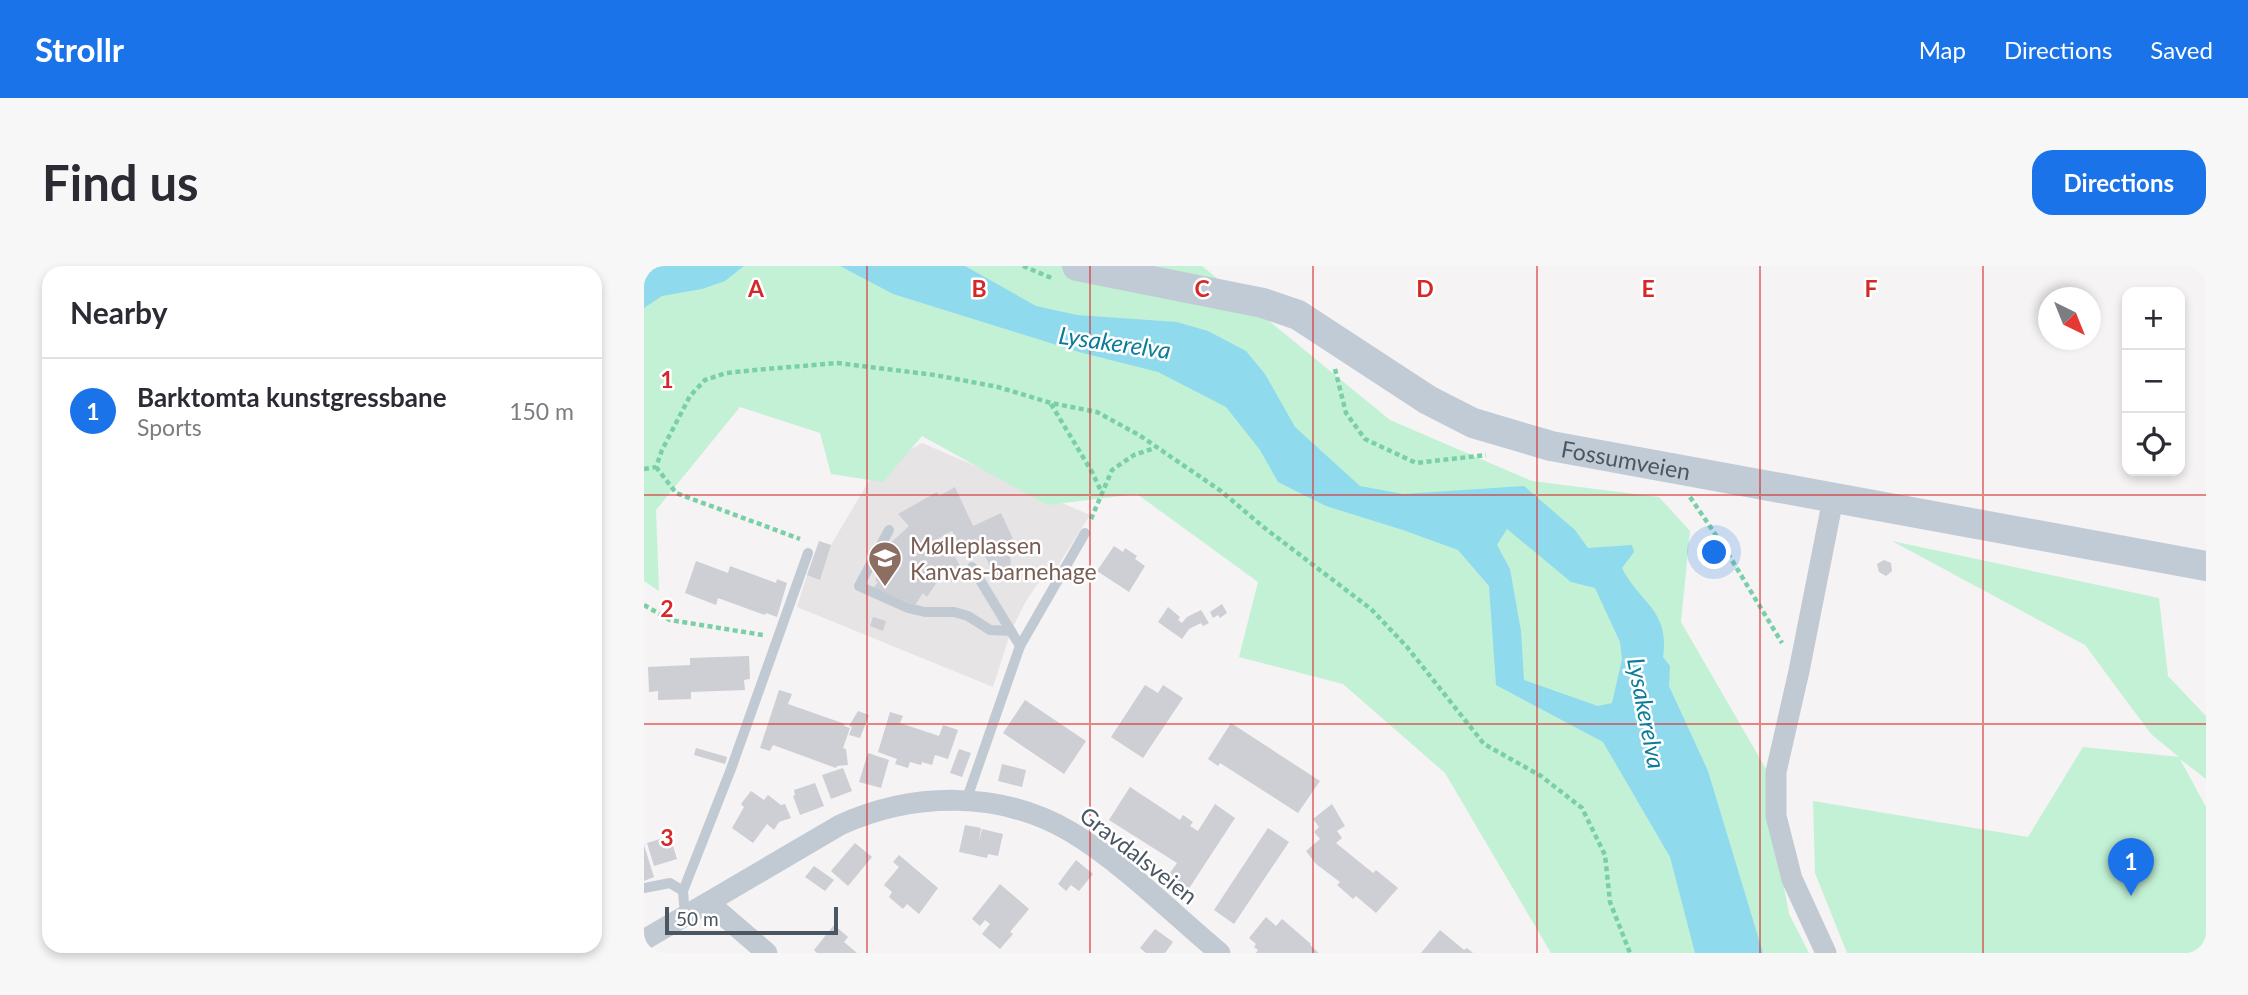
<!DOCTYPE html>
<meta charset="utf-8">
<style>
:root{--surface:#fff;--page:#f7f7f7;--text:#2b2b33;--muted:#7c7c81;--line:#e1e1e2;--accent:#1a73e8}
body{margin:0;font-family:Lato,sans-serif;background:var(--page);color:var(--text)}
.controls{position:absolute;right:21px;top:21px;display:grid;overflow:hidden;border-radius:14px;box-shadow:0 4px 10px #0003}
.controls button{width:63px;height:63px;display:grid;place-items:center;padding:0;border:0;border-bottom:2px solid var(--line);background:var(--surface);color:var(--text);font:35px sans-serif}
.compass{position:absolute;left:1394px;top:21px;width:63px;height:63px;border-radius:50%;background:var(--surface);box-shadow:0 4px 10px #0003;rotate:137deg}
.scale{position:absolute;left:21px;bottom:18px;width:173px;box-sizing:border-box;padding-left:7px;border:4px solid #4a5661;border-top:0;font-size:19px;line-height:24px;white-space:nowrap;color:#4a5661;-webkit-text-stroke:5px #fff;paint-order:stroke}
.you{position:absolute;left:1071px;top:287px;width:24px;height:24px;margin:-18px;border:5px solid #fff;border-radius:50%;background:#1a73e8;box-shadow:0 0 0 10px #1a73e833}
.badge{display:grid;place-items:center;width:46px;height:46px;border-radius:50%;background:var(--accent);color:#fff;font-size:23px;font-weight:700}
.pin{position:absolute;translate:-50% -58px;filter:drop-shadow(0 2px 4px #0008)}
.pin::after{content:'';position:absolute;top:37px;width:24px;height:21px;background:inherit;clip-path:polygon(0 0,100% 0,50% 100%)}
.list{margin:0;padding:0;list-style:none}
h2{display:flex;justify-content:space-between;align-items:center;height:91px;margin:0;padding:0 28px;font-size:30px}
h2 small{font-size:23px;font-weight:400;color:var(--muted)}
.list li{display:grid;grid-template-columns:46px 1fr auto;gap:21px;align-items:center;box-sizing:border-box;height:105px;padding:0 28px;border-top:2px solid var(--line)}
.list b{display:block;font-size:26px;white-space:nowrap}
.list p{margin:0;font-size:23px;white-space:nowrap;color:var(--muted)}
.list em{font-size:23px;font-style:normal;color:var(--muted)}
.icon{flex:none;width:38px;height:38px;fill:none;stroke:currentColor;stroke-width:2;stroke-linecap:round;stroke-linejoin:round}
.map{position:relative;flex:none;width:1562px;height:687px;overflow:hidden;border-radius:21px}
header{display:flex;align-items:center;gap:42px;box-sizing:border-box;height:98px;padding:0 35px;background:var(--accent);color:#fff}
header strong{font-size:33px}
nav{display:flex;gap:38px;margin-inline-start:auto;font-size:24px}
.intro{display:flex;align-items:center;justify-content:space-between;box-sizing:border-box;height:168px;padding:0 42px}
h1{margin:0;font-size:49px}
.button{padding:18px 32px;border-radius:21px;background:var(--accent);color:#fff;font-size:24px;font-weight:700}
main{display:flex;gap:42px;padding:0 42px}
aside{flex:1;background:var(--surface);border-radius:21px;box-shadow:0 4px 10px #0003}
.map>svg:first-child{display:block}
.education{fill:#e6e4e5}
.green{fill:#c3f1d5}
.water{fill:#90daee;fill-rule:evenodd}
.building{fill:#cdcfd5}
.lines{fill:none;stroke-linecap:round;stroke-linejoin:round}
.path{stroke:#7ad0a6;stroke-width:4.5;stroke-dasharray:5 3.5;stroke-linecap:butt}
.lane{stroke:#c1cad2;stroke-width:10}
.street{stroke:#c1cad2;stroke-width:21}
.secondary{stroke:#c1cbd6;stroke-width:30}
.grid{fill:none;stroke:#d62828;stroke-width:2;stroke-opacity:0.55}
.labels{text-anchor:middle;dominant-baseline:central;stroke-width:5;stroke-linejoin:round;paint-order:stroke}
.street-label{font-size:23px;fill:#4a5661;stroke:#fff}
.education-label{font-size:23px;fill:#785e54;stroke:#fff;text-anchor:start}
.water-label{font-size:24px;font-style:italic;fill:#0c7c9b;stroke:#fff}
.grid-label{font-size:23px;text-anchor:middle;font-weight:bold;fill:#d62828;stroke:#fff;stroke-width:5;stroke-linejoin:round;paint-order:stroke}
</style>
<header>
<strong>Strollr</strong>
<nav><a>Map</a><a>Directions</a><a>Saved</a></nav>
</header>
<div class="intro"><h1>Find us</h1><a class="button">Directions</a></div>
<main>
<aside>
<h2>Nearby<small></small></h2>
<ul class="list">
<li><span class="badge">1</span><div><b>Barktomta kunstgressbane</b><p>Sports</p></div><em>150 m</em></li>
</ul>
</aside>
<div class="map">
<svg width="1562" height="687" viewBox="0 0 1562 687">
<rect width="100%" height="100%" fill="#f5f3f3"/>
<path class="education" d="M278 177 446 249 413 301 404 302 382 335 367 365 349 421 153 341 163 309 176 313 187 279 232 203Z"/>
<g class="green">
<path d="M0 0H558L746 154 888 215 1015 231 1046 265 1037 356 1129 515 1127 550 1145 648 1165 687H907L801 507 699 418 595 391 614 316 493 228 403 239 278 170 239 216 187 208 176 167 96 141 12 244 15 325 0 315Z"/>
<path d="M1248 275 1515 332 1524 410 1562 450V513L1536 493 1562 541V687H1203L1171 607 1169 535 1384 571 1439 481 1535 491 1507 468 1441 379Z"/>
</g>
<g class="water">
<path d="M0 0H100L81 15 58 23 18 30 0 42Z"/>
<path d="M196 0H321L392 40 433 49 533 56 564 65 602 85 621 108 651 161 716 220 759 228 880 220 931 264 944 282 988 279 990 286 978 302C995 337 1026 343 1019 391L1026 400 1025 420 1064 505 1119 687H1051L1026 591 959 476 852 419 845 320 814 284 759 264 682 240 634 216 616 184 582 141 514 106 435 86 249 28ZM863 263 927 316 951 322 976 376 978 393 968 437 954 440 880 414 877 365 866 303 853 279Z"/>
</g>
<g class="building">
<path d="M311 221 329 260 357 247 370 275 365 277 368 311 352 313 335 277 319 285 308 265 283 279 289 285 303 277 319 305 308 316 299 307 283 331 279 327 271 339 229 322 234 316 231 314 238 304 241 306 250 293 238 285 265 260 254 248 293 226 295 230Z"/>
<path d="M175 275 187 279 176 314 163 309Z"/>
<path d="M470 280 479 286 481 282 493 290 491 293 501 300 485 326 453 305Z"/>
<path d="M1240 294 1247 297 1248 305 1242 310 1235 306 1233 298Z"/>
<path d="M52 295 84 307 86 300 132 317 133 313 143 317 133 351 122 347 121 349 74 332 72 339 41 327Z"/>
<path d="M578 338 583 347 576 352 574 349 569 352 566 346Z"/>
<path d="M524 341 536 351 534 354 538 357 543 351 557 344 565 357 559 360 557 357 545 363 538 373 514 356Z"/>
<path d="M229 351 242 355 239 365 226 360Z"/>
<path d="M105 390 106 413 100 414 101 424 47 426V433L14 434V425L5 426 4 401 46 399V392Z"/>
<path d="M501 419 514 427 519 419 539 432 499 492 467 471Z"/>
<path d="M135 424 148 428 144 438 201 458 200 460 206 462 199 482 202 483 204 499 193 500 192 502 129 479 126 485 116 482Z"/>
<path d="M381 434 442 475 420 508 359 467Z"/>
<path d="M214 445 225 449 216 472 205 469 208 461 205 460Z"/>
<path d="M246 446 259 450 256 457 295 470 299 459 314 464 304 493 291 489 288 499 278 496 277 499 266 496 264 502 251 498 253 493 234 486Z"/>
<path d="M587 457 676 515 654 547 576 497 574 500 564 493Z"/>
<path d="M52 482 83 491 81 498 50 489Z"/>
<path d="M315 483 327 487 318 511 306 507Z"/>
<path d="M224 487 245 494 237 522 215 516Z"/>
<path d="M358 498 382 504 378 521 354 515Z"/>
<path d="M199 502 208 525 187 533 178 509Z"/>
<path d="M171 517 180 540 156 549 149 530 151 529 150 524Z"/>
<path d="M486 521 536 554 539 549 549 556 546 560 554 565 571 538 591 552 544 624 523 611 533 597 465 554Z"/>
<path d="M107 525 120 534 124 529 137 539 141 538 147 552 135 556 130 564 123 558 109 577 88 562 100 541 97 538Z"/>
<path d="M688 538 701 560 693 565 698 572 692 577 729 607 732 604 754 622 732 647 712 630 709 633 693 619 696 616 672 598 662 585 676 573 670 566 675 561 669 553Z"/>
<path d="M321 559 337 562 335 575 338 563 359 568 354 590 344 588 343 592 315 586Z"/>
<path d="M624 562 645 576 590 658 570 644Z"/>
<path d="M26 570 33 593 10 600 3 577Z"/>
<path d="M211 577 228 591 204 620 187 605Z"/>
<path d="M0 579 10 611 0 615Z"/>
<path d="M255 589 294 622 275 648 263 638 259 643 245 631 248 626 240 619 255 601 249 596Z"/>
<path d="M432 594 449 608 435 625 427 619 422 625 414 618Z"/>
<path d="M170 600 190 614 181 625 161 611Z"/>
<path d="M356 618 385 643 366 666 369 668 356 683 338 668 346 658 341 654 336 660 328 653Z"/>
<path d="M622 651 632 660 638 653 667 678 666 679 675 687H612L614 684 610 681 612 678 605 672Z"/>
<path d="M190 659 204 671 200 676 213 687H173L170 684Z"/>
<path d="M511 663 529 676 521 687H502L496 682Z"/>
<path d="M796 664 820 684 823 682 829 687H777Z"/>
</g>
<g class="lines">
<g class="path">
<path d="M379 0 410 13"/>
<path d="M691 103 702 147 721 173 772 197 842 189"/>
<path d="M407 138 448 206 458 227"/>
<path d="M12 201 32 227 156 273"/>
<path d="M0 203 12 201 18 184 46 130 61 114 82 107 111 104 193 97 291 109 354 121 407 137 453 146 495 169 577 225 618 260 727 343 763 381 840 478 897 510 938 542 961 589 966 636 986 687"/>
<path d="M1046 231 1080 281 1138 377"/>
<path d="M447 253 468 204 490 189 511 182"/>
<path d="M0 339 26 354 119 369"/>
</g>
<g class="lane">
<path d="M245 264 215 320 264 342 281 346H310L324 350 346 364 367 365"/>
<path d="M376 380 441 267"/>
<path d="M322 535 376 380 328 301"/>
<path d="M0 622 26 617 39 625"/>
<path d="M45 646 40 638 39 625 87 503 164 287"/>
</g>
<g class="street">
<path d="M65 637 123 687"/>
<path d="M0 674 196 559C269 526 356 524 427 566 480 598 528 647 576 687"/>
<path d="M1182 687 1148 613 1132 550V506L1155 405 1189 233"/>
</g>
<path class="secondary" id="s1" d="M433 0 619 37 654 49 784 134 829 157 907 180 1562 300"/>
</g>
<path class="grid" d="M223 0V687M446 0V687M669 0V687M893 0V687M1116 0V687M1339 0V687M0 229H1562M0 458H1562"/>
<defs>
<g id="school-pin" transform="scale(1.75)"><path d="M0 17L-7.5 6A9.5 9.5 0 1 1 7.5 6Z" fill="#8d6e63" stroke="#fff"/><path d="M0-5L7-2L0 1L-7-2ZM-4 1L0 2.5L4 1V4Q0 6-4 4Z" fill="#fff"/></g>
</defs>
<g fill-rule="evenodd">
<use href="#school-pin" x="241" y="292"/>
</g>
<g class="labels">
<g class="street-label">
<text stroke="none"><textPath href="#s1" startOffset="590">Fossumveien</textPath></text>
<text transform="translate(495 589) rotate(38)">Gravdalsveien</text>
</g>
<g class="education-label">
<text x="266" y="279">Mølleplassen<tspan x="266" dy="26">Kanvas-barnehage</tspan></text>
</g>
<g class="water-label">
<text transform="translate(471 76) rotate(8)">Lysakerelva</text>
<text transform="translate(1003 447) rotate(79)">Lysakerelva</text>
</g>
</g>
<g class="grid-label">
<text x="112" y="31">A</text>
<text x="335" y="31">B</text>
<text x="558" y="31">C</text>
<text x="781" y="31">D</text>
<text x="1004" y="31">E</text>
<text x="1227" y="31">F</text>
<text x="23" y="122">1</text>
<text x="23" y="351">2</text>
<text x="23" y="580">3</text>
</g>
</svg>
<div class="controls">
<button>+</button>
<button>−</button>
<button><svg class="icon" aria-label="locate" viewBox="0 0 24 24"><circle cx="12" cy="12" r="6"/><path d="M12 2v4M12 18v4M2 12h4M18 12h4"/></svg></button>
</div>
<svg class="compass" viewBox="-18 -18 36 36"><path d="M0-13l5 13h-10z" fill="#e53935"/><path d="M0 13l5-13h-10z" fill="#7c7c81"/></svg>
<div class="scale">50 m</div>
<div class="you"></div>
<div class="pin badge" style="left:1487px;top:630px">1</div>
</div>
</main>
